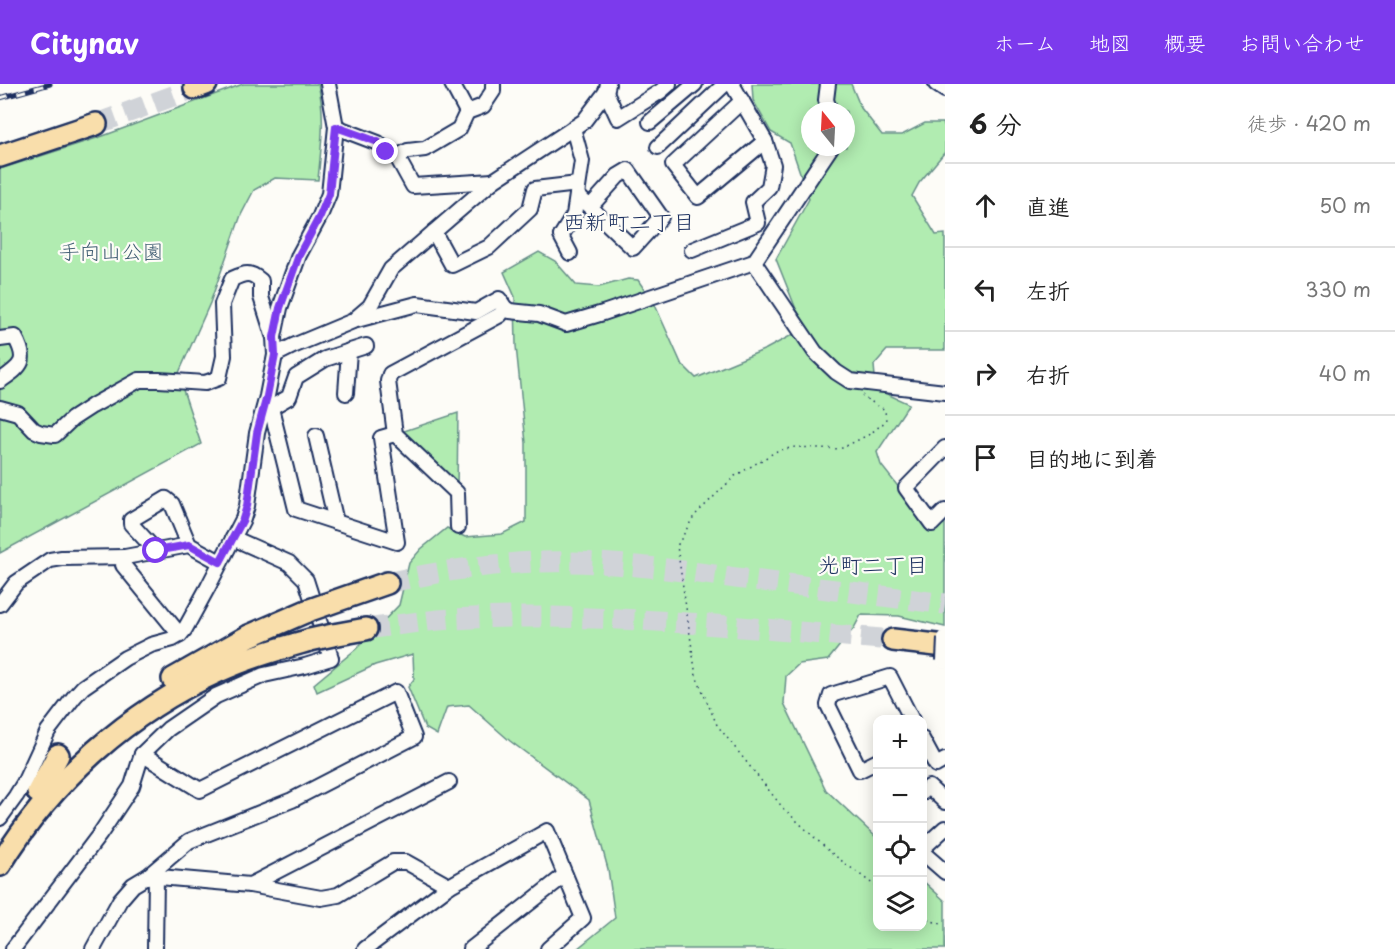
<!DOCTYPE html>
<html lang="ja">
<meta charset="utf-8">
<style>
:root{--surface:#fff;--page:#f2f2f2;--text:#222;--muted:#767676;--line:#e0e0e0;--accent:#7c3aed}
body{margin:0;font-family:"Playpen Sans","Klee One",sans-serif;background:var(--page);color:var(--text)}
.controls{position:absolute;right:18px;bottom:18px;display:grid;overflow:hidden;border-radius:12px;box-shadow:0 3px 15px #0003}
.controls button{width:54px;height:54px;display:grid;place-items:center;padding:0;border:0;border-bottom:2px solid var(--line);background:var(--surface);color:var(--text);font:30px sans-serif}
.compass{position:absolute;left:801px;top:18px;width:54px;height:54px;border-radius:50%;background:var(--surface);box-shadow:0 3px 15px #0003;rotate:342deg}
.stop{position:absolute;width:18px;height:18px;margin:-14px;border:4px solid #7c3aed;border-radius:50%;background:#fff}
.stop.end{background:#7c3aed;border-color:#fff;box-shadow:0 2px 6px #0008}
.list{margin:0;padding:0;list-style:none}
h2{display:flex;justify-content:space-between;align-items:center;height:78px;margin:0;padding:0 24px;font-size:26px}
h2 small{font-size:20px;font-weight:400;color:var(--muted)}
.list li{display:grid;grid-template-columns:39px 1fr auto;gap:18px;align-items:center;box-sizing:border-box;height:84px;padding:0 24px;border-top:2px solid var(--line)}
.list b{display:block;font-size:22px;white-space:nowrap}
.list em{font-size:20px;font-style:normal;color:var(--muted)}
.icon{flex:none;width:33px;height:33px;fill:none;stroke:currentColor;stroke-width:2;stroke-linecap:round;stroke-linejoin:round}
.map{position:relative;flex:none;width:945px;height:865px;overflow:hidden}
header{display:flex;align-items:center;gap:36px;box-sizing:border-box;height:84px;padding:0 30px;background:var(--accent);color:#fff}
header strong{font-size:28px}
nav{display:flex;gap:33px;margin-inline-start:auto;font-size:21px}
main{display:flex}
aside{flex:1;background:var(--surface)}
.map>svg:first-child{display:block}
.green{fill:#b1ecb1;stroke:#668e88;stroke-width:1.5;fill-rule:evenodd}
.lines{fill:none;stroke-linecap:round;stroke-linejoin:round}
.highway-tunnel{stroke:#d0d3d8;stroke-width:21;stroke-dasharray:21 10;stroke-linecap:butt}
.minor-casing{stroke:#1b2f5e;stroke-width:18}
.highway-casing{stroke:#1b2f5e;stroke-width:26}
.path{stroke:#1b2f5e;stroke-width:1.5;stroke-dasharray:1.5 4.5;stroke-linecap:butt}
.minor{stroke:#fdfcf7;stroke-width:14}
.highway{stroke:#f9deab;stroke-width:21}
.rail-casing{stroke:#1b2f5e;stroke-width:5}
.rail{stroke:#fdfcf7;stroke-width:3;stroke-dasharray:9;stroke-linecap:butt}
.minor-bridge-casing{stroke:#1b2f5e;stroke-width:18;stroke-linecap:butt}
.highway-bridge-casing{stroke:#1b2f5e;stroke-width:26;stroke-linecap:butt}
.minor-bridge{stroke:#fdfcf7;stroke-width:14}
.highway-bridge{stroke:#f9deab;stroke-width:21}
.route{stroke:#7c3aed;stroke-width:8}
.labels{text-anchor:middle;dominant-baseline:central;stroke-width:4.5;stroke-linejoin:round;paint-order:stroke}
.park-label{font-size:21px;fill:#405e73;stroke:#fdfcf7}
.neighbourhood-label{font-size:22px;fill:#1b2f5e;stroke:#fdfcf7}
</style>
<header>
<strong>Citynav</strong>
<nav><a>ホーム</a><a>地図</a><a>概要</a><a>お問い合わせ</a></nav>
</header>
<main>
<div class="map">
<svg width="945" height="865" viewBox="0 0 945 865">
<rect width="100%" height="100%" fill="#fdfcf7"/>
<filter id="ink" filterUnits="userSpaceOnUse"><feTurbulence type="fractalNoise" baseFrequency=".0167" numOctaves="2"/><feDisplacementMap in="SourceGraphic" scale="12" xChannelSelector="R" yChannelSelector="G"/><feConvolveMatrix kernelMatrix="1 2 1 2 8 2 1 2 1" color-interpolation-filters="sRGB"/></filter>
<g filter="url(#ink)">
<g class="green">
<path d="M243 0H318C326 32 321 63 318 96L275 94 254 106 241 131 210 219 178 291 201 360 0 469V85L103 52Z"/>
<path d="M752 0H851L861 24 882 51H902L925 39H943L945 43V68L919 99 912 112 936 151 945 150V266H887L874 281 876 305 909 320 877 368 881 381 934 448 945 438V543L899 532 861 531 854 544 828 576 799 580 786 592 784 619 826 706 877 754 878 842H922L923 797 945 817V865H577L615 834 608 785 589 716 510 657 469 621 447 623 437 651 425 644 408 603 414 595 413 570 375 581 317 608 314 600 356 565 399 521 409 479 421 465 447 444 465 453 502 450 526 438V359L516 262 515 213 504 188 539 168 555 177 576 201 599 203 628 195 638 196 655 221 681 279 696 294 766 265 807 243 796 225 776 175 809 115 790 59 771 48 753 16ZM810 27H846V63H810Z"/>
<path d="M458 329 457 409 395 350Z"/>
</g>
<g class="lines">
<g class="highway-tunnel">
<path d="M96 40 195 4"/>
<path d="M387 499C436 488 486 480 536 478 603 476 670 485 736 494 806 502 875 511 945 520"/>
<path d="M366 545C395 541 423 537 452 535 599 527 747 544 893 556"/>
</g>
<g class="minor-casing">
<g id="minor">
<path d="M452 0 467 28"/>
<path d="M828 0 826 16 830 27"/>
<path d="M936 0 945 6"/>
<path d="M606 8 618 34 661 7 669 0"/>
<path d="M742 17 673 81 698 113 765 57"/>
<path d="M650 38 695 0"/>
<path d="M336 43 378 59 386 68 397 73 413 102 493 97"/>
<path d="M658 63 725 0"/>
<path d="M397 73 408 67 425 65 459 45 467 28 483 22 493 7V0"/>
<path d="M577 111 633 164 661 133 628 86 618 92 590 123"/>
<path d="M434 148 452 181 489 163 530 125 535 105 578 100"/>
<path d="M692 166 758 139 753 118 769 103 773 81 765 57 732 0"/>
<path d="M570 169 561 152 574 131 582 77 573 44"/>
<path d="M754 178 815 268 836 288 850 297 945 308"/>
<path d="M356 234 370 222 391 185 493 97 584 37 606 8 608 0"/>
<path d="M0 255 15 253C29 278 21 282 0 297"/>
<path d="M275 271 293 262 353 237 417 220 476 228 499 215 505 224 510 227 539 230 566 240 603 229 754 178 831 63"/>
<path d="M346 309 349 267"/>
<path d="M0 324 18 329 34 346 41 349 55 351 72 335 92 322 139 296H159L205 299 219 294 224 272 222 220 232 195C245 189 250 187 261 197V213L273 251"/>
<path d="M271 324 296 425 397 458 381 354 395 350"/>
<path d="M265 327 289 313 296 293 325 275 366 262"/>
<path d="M316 352 336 438"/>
<path d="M945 364 906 404 932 440 945 427"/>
<path d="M458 443 457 409 395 350 388 297 390 290 500 231 505 224"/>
<path d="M156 467 131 440V436L166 415 172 420 189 461"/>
<path d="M0 520 16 499 50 476 62 474 125 473"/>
<path d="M180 551 123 481 125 473 189 461 220 478"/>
<path d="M922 655 936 681 945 676"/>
<path d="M878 677 860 686 828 621 831 611 890 593 912 636"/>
<path d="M922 709 929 703 945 718"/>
<path d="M0 734 16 712 24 699 48 647 74 613 83 603 125 574 151 561 173 555 180 551 185 545 208 503 243 435 247 422 257 349 267 312 275 271 274 253 280 224 299 171 320 132 329 110 336 43 328 0"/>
<path d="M922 765 945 744"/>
<path d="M922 768 945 788"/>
<path d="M148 792 250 801 321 814 338 811 393 778H406L449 802"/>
<path d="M250 801 449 698"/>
<path d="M13 865 100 750 132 702 142 670 168 645 216 612 264 591 305 582 331 574 306 496 289 479 233 454"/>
<path d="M93 865 120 816 133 801 148 792 189 757 292 716 414 653 396 608 200 706 142 670"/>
<path d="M155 865 156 792"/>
<path d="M365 865 449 802 547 747 583 834 548 865"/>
<path d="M471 865 565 791"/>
</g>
</g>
<g class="highway-casing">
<g id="highway">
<path d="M195 4 206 0"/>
<path d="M0 72 96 40"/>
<path d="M327 520 387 499"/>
<path d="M333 551 366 545"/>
<path d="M893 556 945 562"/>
<path d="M173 595 249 552 307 527"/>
<path d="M38 708 58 671"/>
<path d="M0 781C52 696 128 628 219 587 249 573 279 565 310 556"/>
</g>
</g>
<g class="path">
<path d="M862 311 865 314 885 326 886 337 870 350 840 365 795 363 777 367 735 392 694 432 677 462 696 592 717 641 783 724 830 768 878 804"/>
<path d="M922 834 945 841"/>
</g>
<use href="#minor" class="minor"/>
<use href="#highway" class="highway"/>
<g class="rail-casing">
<path id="rail" d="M0 14 50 0"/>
</g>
<use href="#rail" class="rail"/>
<g class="minor-bridge-casing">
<path id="minor-bridge" d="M944 577 945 554"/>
</g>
<g class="highway-bridge-casing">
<g id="highway-bridge">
<path d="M307 527 327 520"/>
<path d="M310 556 333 551"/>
</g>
</g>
<use href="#minor-bridge" class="minor-bridge"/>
<use href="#highway-bridge" class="highway-bridge"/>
</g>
</g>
<g class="lines" filter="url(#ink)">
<path class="route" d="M156 467 189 461 220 478 243 435 247 422 257 349 267 312 275 271 274 253 280 224 299 171 320 132 329 110 336 43 378 58 386 68"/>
</g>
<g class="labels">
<g class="park-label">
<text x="111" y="166">手向山公園</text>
</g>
<g class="neighbourhood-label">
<text x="629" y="136">西新町二丁目</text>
<text x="873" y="479">光町二丁目</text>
</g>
</g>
</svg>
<div class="controls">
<button>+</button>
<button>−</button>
<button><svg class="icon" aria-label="locate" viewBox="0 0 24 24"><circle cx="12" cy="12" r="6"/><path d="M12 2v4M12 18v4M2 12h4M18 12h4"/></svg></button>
<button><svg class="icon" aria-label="layers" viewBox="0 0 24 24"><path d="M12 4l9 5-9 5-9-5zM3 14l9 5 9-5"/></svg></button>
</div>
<svg class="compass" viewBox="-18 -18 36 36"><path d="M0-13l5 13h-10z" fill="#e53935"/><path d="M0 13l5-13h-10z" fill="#767676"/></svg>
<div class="stop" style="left:156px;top:467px"></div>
<div class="stop end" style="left:386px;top:68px"></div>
</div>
<aside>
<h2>6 分<small>徒歩 · 420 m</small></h2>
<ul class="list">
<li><svg class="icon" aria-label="ahead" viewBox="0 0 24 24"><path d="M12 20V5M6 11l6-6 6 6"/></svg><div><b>直進</b></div><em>50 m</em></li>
<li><svg class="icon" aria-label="left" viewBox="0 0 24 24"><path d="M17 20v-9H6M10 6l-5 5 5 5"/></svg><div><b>左折</b></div><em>330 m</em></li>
<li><svg class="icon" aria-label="right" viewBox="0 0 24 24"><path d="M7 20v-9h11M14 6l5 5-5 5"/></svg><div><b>右折</b></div><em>40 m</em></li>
<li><svg class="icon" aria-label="arrive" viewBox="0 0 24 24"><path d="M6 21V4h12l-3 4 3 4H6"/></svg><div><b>目的地に到着</b></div></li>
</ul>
</aside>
</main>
